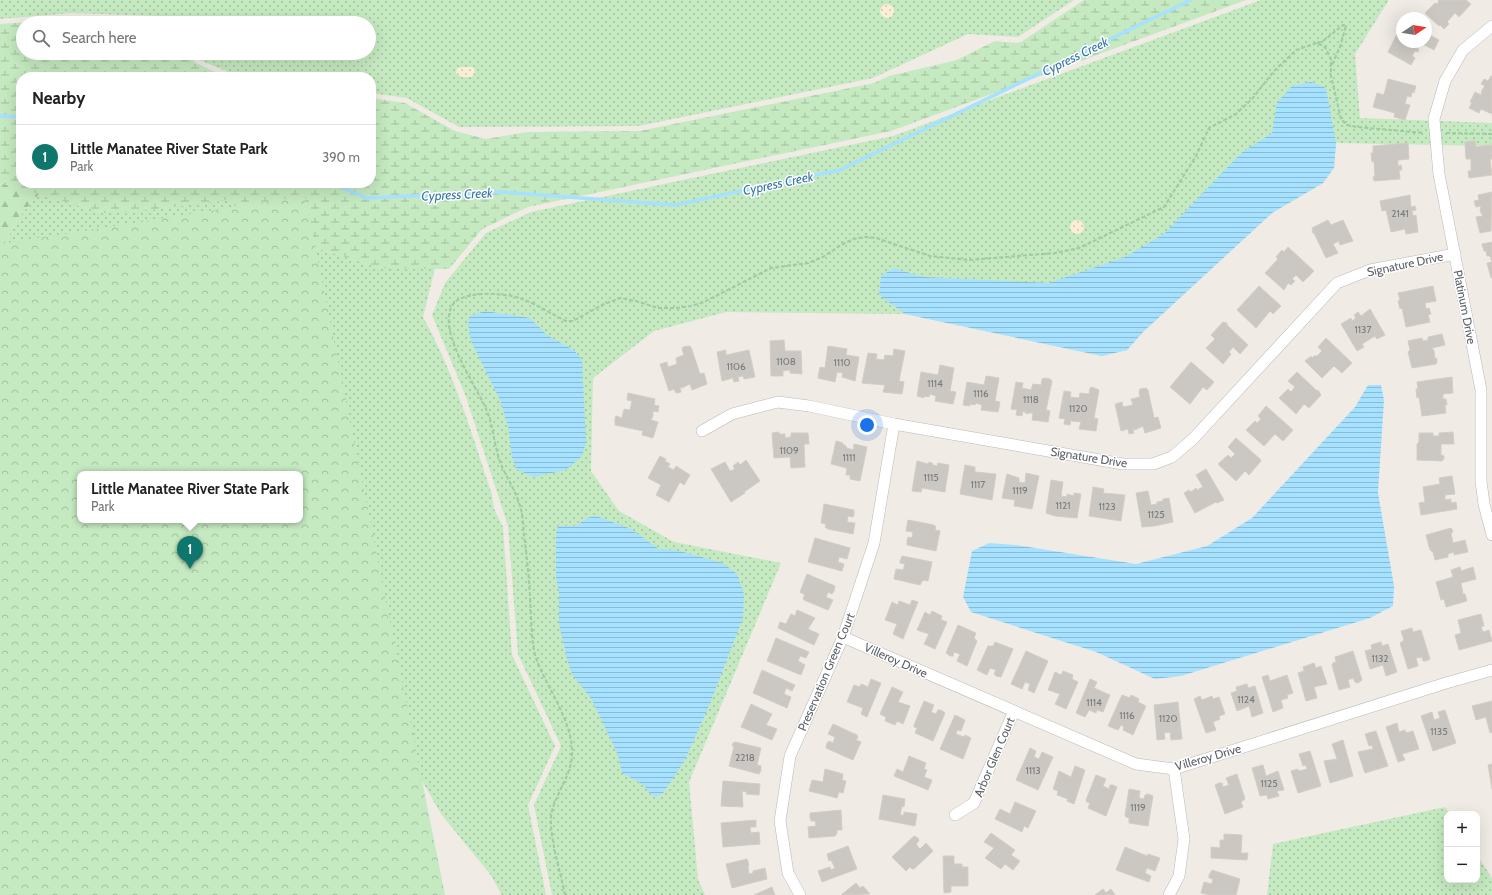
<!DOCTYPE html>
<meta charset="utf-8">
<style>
:root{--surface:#fff;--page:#f6f6f6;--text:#222;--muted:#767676;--line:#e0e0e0;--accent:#0f766e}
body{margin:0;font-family:Cabin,sans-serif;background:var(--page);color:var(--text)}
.controls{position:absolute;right:12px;bottom:12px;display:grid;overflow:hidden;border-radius:8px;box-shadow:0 4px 16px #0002}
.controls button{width:36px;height:36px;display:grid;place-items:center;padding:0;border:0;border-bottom:1px solid var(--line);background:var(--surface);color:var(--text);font:20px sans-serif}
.compass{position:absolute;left:1396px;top:12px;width:36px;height:36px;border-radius:50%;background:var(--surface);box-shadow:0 4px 16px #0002;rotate:78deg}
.you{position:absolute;left:867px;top:425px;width:14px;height:14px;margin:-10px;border:3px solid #fff;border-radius:50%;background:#1a73e8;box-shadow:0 0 0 6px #1a73e833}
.badge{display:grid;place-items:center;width:26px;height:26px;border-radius:50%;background:var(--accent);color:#fff;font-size:13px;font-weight:700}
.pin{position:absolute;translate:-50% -33px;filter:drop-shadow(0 1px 2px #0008)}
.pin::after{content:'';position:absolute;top:21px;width:14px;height:12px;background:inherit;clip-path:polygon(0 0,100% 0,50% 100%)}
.popup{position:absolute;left:77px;top:471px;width:226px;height:52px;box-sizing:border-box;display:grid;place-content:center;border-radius:8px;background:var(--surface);filter:drop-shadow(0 1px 3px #0005);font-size:13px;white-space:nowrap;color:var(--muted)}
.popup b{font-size:15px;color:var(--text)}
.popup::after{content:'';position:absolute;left:50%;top:100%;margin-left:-8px;border:8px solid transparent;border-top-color:var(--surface)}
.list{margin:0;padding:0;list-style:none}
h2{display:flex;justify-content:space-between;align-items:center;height:52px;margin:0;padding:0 16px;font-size:17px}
h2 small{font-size:13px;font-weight:400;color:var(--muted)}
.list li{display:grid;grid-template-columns:26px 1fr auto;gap:12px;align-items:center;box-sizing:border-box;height:64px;padding:0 16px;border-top:1px solid var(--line)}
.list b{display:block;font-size:15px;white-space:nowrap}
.list p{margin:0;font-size:13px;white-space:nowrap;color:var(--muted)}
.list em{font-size:13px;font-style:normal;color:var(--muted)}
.icon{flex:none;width:22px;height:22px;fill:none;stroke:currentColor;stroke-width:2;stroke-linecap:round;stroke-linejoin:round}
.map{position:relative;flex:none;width:1492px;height:895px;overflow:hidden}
.search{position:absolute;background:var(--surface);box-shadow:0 4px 16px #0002;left:16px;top:16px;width:360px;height:44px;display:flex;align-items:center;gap:10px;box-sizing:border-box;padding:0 14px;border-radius:22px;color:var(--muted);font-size:15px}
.panel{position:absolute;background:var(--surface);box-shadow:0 4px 16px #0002;left:16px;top:72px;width:360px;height:116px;border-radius:16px}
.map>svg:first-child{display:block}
.grass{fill:url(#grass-dots);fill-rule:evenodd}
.forest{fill:url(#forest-firs)}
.wetland{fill:url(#wetland-marsh)}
.sand{fill:url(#sand-dots)}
.park{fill:url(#park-crowns);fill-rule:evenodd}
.water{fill:url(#water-rules)}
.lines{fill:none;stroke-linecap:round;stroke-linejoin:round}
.stream{stroke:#a6e2ff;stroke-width:3.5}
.building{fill:#cbc7c2;stroke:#d5cdc3}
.street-casing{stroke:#b5b9bc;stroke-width:12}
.path{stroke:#9bcca3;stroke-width:2;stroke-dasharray:4 2;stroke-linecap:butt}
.street{stroke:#fff;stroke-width:11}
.labels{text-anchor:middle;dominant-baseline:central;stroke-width:3;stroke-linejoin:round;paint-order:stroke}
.number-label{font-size:10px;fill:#787b7d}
.street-label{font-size:12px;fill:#5d6266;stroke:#fff}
.water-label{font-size:13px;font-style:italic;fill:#3778a5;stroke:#fff}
</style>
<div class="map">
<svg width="1492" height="895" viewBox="0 0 1492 895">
<defs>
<pattern id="grass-dots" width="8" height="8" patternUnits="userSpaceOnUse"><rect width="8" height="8" fill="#c5e9c0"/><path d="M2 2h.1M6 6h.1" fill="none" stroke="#a3c0a0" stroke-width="1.8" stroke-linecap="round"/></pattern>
<pattern id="forest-firs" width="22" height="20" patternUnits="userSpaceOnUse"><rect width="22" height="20" fill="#c5e9c0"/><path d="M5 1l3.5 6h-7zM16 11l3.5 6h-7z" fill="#a3c0a0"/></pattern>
<pattern id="wetland-marsh" width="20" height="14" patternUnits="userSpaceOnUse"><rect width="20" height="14" fill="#c5e9c0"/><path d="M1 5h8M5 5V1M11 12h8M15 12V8" fill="none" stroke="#a3c0a0"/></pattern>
<pattern id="sand-dots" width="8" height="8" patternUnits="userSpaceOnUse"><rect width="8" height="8" fill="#fceed4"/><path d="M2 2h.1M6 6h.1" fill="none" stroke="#cfc4b0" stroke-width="1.8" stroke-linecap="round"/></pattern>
<pattern id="park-crowns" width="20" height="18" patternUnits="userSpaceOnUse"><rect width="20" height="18" fill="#c5e9c0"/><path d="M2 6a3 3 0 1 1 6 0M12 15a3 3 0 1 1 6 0" fill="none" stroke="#a3c0a0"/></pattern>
<pattern id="water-rules" width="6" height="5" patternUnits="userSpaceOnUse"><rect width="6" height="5" fill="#a6e2ff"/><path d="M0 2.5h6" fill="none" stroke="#8abbd2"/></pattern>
</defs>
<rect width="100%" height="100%" fill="#f0ece5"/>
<g class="grass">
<path d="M0 0H1074L1018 37 968 34 873 78 639 126 459 127 407 98 371 93V77H260L230 73 198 59 197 53H369V23H189L188 17 71 13 0 19Z"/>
<path d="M1261 0H1389L1355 54 1360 118 1492 123V146L1336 143 1334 168 1323 183 1272 213 1143 332 1127 350 1102 356 905 314 726 312 654 331 593 378 591 471 619 511 674 542 781 563 689 782 698 879 705 895H552L534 805 561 746 518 654 508 526 466 397 432 315 445 283 486 233 531 212 893 136Z"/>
<path d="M39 194 104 213 229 200 275 241 314 247 380 268H435L423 317C454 373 472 434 492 495L494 509 503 527 512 655 555 746 528 805 546 895H502L490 874 441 814 400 742 71 666 0 252 20 216ZM80 474H300V520H80Z"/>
<path d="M1445 807 1450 814H1447V880H1477V855L1492 878V895H1267L1273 844Z"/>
</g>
<path class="forest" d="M0 183 39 194 20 216 0 252Z"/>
<path class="wetland" d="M1084 0H1246L891 131 528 207 482 229 449 269 380 268 314 247 275 241 228 200 150 210 104 213 0 183V24L71 19 159 22 162 23H23V53H191L194 62 226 77H21V183H371V98L405 103 455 131 486 139 528 132 640 131 874 83 889 76 957 60 995 41 1017 43 1021 42Z"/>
<g class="sand">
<circle cx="887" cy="11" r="7"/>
<path d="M463 67H471L474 68 475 73 472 77H462L456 74 457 68Z"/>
<circle cx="1077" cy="227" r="7"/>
</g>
<path class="park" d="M305 196 445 895H0V244ZM80 474H300V520H80Z"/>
<g class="water">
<path d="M1311 82 1326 88 1336 143 1334 168 1323 183 1272 213 1143 332 1127 350 1102 356 905 314 879 295 881 276 894 268 923 277 1049 283 1125 257 1164 234 1241 153 1272 133 1277 103 1292 86Z"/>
<path d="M485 311 530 318 548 336 574 350 582 360 586 442 582 456 566 470 533 477 516 469 512 457 508 426 500 400 471 341 468 324 470 316Z"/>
<path d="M1368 385H1381L1384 400 1378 493 1394 586 1393 606 1370 618 1181 676 1155 679 1096 652 971 612 963 597 972 551 989 543 1016 545 1136 564 1207 546 1252 518 1355 407Z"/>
<path d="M596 516 631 529 659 549 680 551 723 563 737 574 744 594 743 618 709 706 684 762 663 793 656 797C647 793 648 789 642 784 636 780 628 777 622 773L618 755 592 700 572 674 567 659 559 624V591L556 579V534L558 526H576L587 518Z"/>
</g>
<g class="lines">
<g class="stream">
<path d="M0 116 21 117"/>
<path d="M331 183 366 198 501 192 675 205 840 170 1191 0"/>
</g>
</g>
<g class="building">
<path d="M1438 0H1466L1471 4 1459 17 1455 13 1447 22 1449 24 1444 29 1440 25 1439 26 1425 13 1435 3 1437 4 1439 1Z"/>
<path d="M1402 22V42H1418L1415 47 1419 49 1418 52 1415 51 1412 56 1415 58 1411 65 1388 52 1398 32H1397Z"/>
<path d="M1426 33 1439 40 1434 50 1419 42H1426Z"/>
<path d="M1491 76H1492V114L1481 109 1479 113 1469 108 1472 103 1470 102 1475 92 1481 95 1482 90 1485 86 1481 84 1484 79 1488 81Z"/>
<path d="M1388 79 1416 86 1414 93 1412 92 1411 97 1407 96 1405 104 1410 105 1405 120 1394 117 1395 113 1373 107 1377 93 1384 95Z"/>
<path d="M1475 141 1476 147 1492 145V159H1490L1492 175 1469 178 1468 171H1471V159H1466L1465 142Z"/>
<path d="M1408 143 1409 159 1398 160V166L1401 165 1402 170H1399L1400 179 1374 181 1373 177 1375 176 1374 161 1372 162 1371 153H1373V146Z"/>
<path d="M1492 192 1491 231 1480 233 1476 217 1483 216 1480 211 1481 206 1476 207 1474 201 1479 200 1478 195Z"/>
<path d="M1410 195 1411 207 1415 206 1416 210 1412 211 1413 216 1416 215 1418 232 1406 234 1405 229 1391 232 1386 210 1382 211 1380 201Z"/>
<path d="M1328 220 1331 225 1343 220 1353 241 1340 245 1339 241 1333 244 1338 253 1326 258 1314 233H1313L1312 230H1313L1312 228Z"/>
<path d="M1492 242V278H1491L1487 263 1492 262 1490 256H1487L1486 251H1484L1482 244Z"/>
<path d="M1288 247 1314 271 1303 282 1296 275 1292 279 1295 281 1291 285 1288 283 1284 290 1265 273 1278 259 1276 257 1282 250 1284 252Z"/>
<path d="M1259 286 1281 306 1273 314 1270 311 1256 328 1237 310Z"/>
<path d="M1433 286 1436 301 1425 303 1426 309 1429 308 1431 314 1428 315 1430 322 1406 327 1402 308 1400 309 1398 301 1400 300 1398 293Z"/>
<path d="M1370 309 1385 335 1377 339 1375 336 1362 344 1364 347 1357 351 1341 324 1351 318 1352 321 1356 318 1354 315 1358 312 1361 316Z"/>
<path d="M1223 322 1225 323 1226 322 1228 326 1248 345 1240 354 1233 347 1229 352 1231 354 1223 364 1206 348 1215 339 1211 335Z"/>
<path d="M1442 334 1445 345 1432 348 1434 351 1435 358 1437 359V362L1436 364 1412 368 1408 352 1410 350 1408 341 1422 338 1423 341 1428 340V337Z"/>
<path d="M1326 338 1352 363 1342 373 1334 366 1322 378 1305 361 1311 356 1312 358 1314 356H1317L1322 351 1318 347Z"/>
<path d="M784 340 785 351H801L802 374 790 373V370L783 371V376H771L770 341Z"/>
<path d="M689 346 691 347 700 374 704 373 707 384 692 390 690 384 682 388 680 387 681 392 676 393 674 389 669 391 660 364 667 362 668 367 677 364 676 358 684 355 682 349 683 347Z"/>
<path d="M828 346 847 349 846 355 859 357 855 381 842 377 843 373 837 372 835 382 818 378 820 367 825 368Z"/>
<path d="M894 349 905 351 899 381 904 382 902 394 883 392 885 385 862 383 868 353 877 354 876 359 884 360 885 355 893 356Z"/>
<path d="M726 350V355L749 350 755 377 744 379 743 376 738 377 739 381 734 382 733 378 722 381 717 352Z"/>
<path d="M1191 362 1214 382 1207 390 1203 387 1190 404 1170 387Z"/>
<path d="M940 365 954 368 950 391 956 392 953 404 935 401 936 396 930 394 929 397 924 396V398L917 396 921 372 938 375Z"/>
<path d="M1297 372 1317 391 1318 390 1321 395 1309 408 1304 404 1296 414 1279 398 1288 389 1291 392 1295 387 1288 381Z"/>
<path d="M986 376 999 378 995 401 1000 402 998 412 981 410 982 405 976 403 975 405 970 404V406L963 405 967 382 984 385Z"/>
<path d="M1452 377 1453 393 1443 394V399H1446L1447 405H1444L1445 406 1446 413 1422 416 1419 397 1417 398 1416 389H1418L1417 382Z"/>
<path d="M1045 378 1050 379 1052 381 1046 410 1050 411 1048 422 1032 420 1033 413H1029L1027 414 1023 411 1022 416 1016 415 1017 410 1011 409 1016 382 1023 383 1022 388 1031 390 1033 384 1041 385 1042 379Z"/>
<path d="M1092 387 1099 390 1094 418 1098 419 1096 431 1079 429 1081 422 1072 421 1071 420 1070 425 1064 424 1065 419 1059 418 1064 391 1071 392 1070 397 1079 398 1080 393 1089 394 1090 388Z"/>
<path d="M1146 388 1148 390 1154 418 1158 417 1161 428 1145 433 1143 426 1135 430 1133 428 1134 433 1129 434 1128 429 1121 431 1115 404 1122 402 1123 407 1133 405 1131 399 1140 397 1139 392 1140 389Z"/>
<path d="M628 393 655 399 654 405 659 406 658 412 653 411V416L651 420 658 422 653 438 642 435 643 431 615 425V418L616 416 622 418 624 409 630 410 632 401 627 400Z"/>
<path d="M1266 406 1293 430 1283 441 1275 434 1264 446 1246 430 1255 421 1257 423 1261 419 1258 416Z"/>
<path d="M779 432V434H785V438L791 437V433H808L809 444H804L805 467 791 468 790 457 774 458 772 433Z"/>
<path d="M1453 432 1454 444H1441V455L1444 456V459L1442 461 1417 460V444L1419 442V433H1433V436H1439V433Z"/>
<path d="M1236 438 1260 459 1261 461 1249 475 1245 471 1236 481 1218 464 1228 455 1231 458 1235 454 1228 447Z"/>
<path d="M836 441 843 443V445H845L847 448 853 450 854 444 867 447 860 481 850 479V475H846L847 468 831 464Z"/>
<path d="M660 456 666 459 665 461 670 464 668 467 674 470 676 466 690 475 684 485 680 482 669 502 656 495 661 485 648 478Z"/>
<path d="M746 460 760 481 744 492 745 493 731 502 711 469 725 462 730 471 735 469 733 466 738 462 740 465Z"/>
<path d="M917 461 928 464 929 462 932 463 933 465 937 466 938 463 949 465 945 492 922 488 921 492 912 491Z"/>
<path d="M965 465 975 467V472L996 474 992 500 960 494Z"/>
<path d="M1206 469 1224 500 1217 503 1216 502 1195 513 1184 493 1189 490 1191 492 1196 488 1197 490 1203 487 1196 475Z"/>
<path d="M1026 473 1039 476 1032 509 1014 506 1015 500 1002 498 1007 474 1019 478V482L1025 483Z"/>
<path d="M1452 476 1455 494 1445 495V500L1451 499V503L1456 502 1457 509 1421 515 1419 503 1425 502 1423 487 1440 484 1439 478Z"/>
<path d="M1051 480 1063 482 1061 496 1067 497V494L1074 496V493L1081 494 1077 518 1055 516 1046 513Z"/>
<path d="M1093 487 1104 489 1103 493 1125 495 1121 521 1089 516Z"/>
<path d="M1148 491 1151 505 1157 504V502L1163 501V499L1169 498 1173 522 1154 526 1142 527 1136 493Z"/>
<path d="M824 504 854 510V515L853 517 848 516 847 522 855 523 853 534 828 529 825 527 826 524 821 523Z"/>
<path d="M908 520 934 525 936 527 935 530 940 531 936 551 907 545V540L908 537 912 538 913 532 906 531Z"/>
<path d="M1451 528 1453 531 1451 534 1453 543 1465 540 1468 552 1454 555V552L1448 554V557L1435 560 1433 552 1430 550 1426 535Z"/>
<path d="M815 538 850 548 847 559 839 557 838 562 844 564 842 571 808 562Z"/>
<path d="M902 556 932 562 928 581 923 580 920 585 894 579 896 569 903 570 905 564 900 563V561Z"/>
<path d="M1460 567 1461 571 1473 567 1476 579 1461 583 1463 594H1465L1467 601 1446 607 1444 599 1441 600 1436 582 1453 577 1451 570Z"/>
<path d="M807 574 835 586 834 591 832 594 828 592 826 597 833 600 828 610 804 600 803 598 805 595 800 592Z"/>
<path d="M912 600 918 602 903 639 893 634 897 624 885 620 892 602 898 605 899 601 910 605Z"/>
<path d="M797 610 815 618 808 629 819 634 814 645 778 628 780 622 786 624 791 614 795 616Z"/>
<path d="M932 611 942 616 941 620 947 622 935 649 924 644 929 634 917 630 925 612 930 615Z"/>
<path d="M1481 614 1484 626 1481 627 1483 632 1489 630 1492 641 1459 650 1455 635 1461 633 1458 620Z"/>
<path d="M958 625 976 633 974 638 977 641 967 666 957 661 960 654 954 652 953 656H950L946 653Z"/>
<path d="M1412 628 1413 632 1421 630 1430 659 1426 661H1423L1422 657 1416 658 1418 666 1408 669 1400 643 1404 640 1401 631Z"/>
<path d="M776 638 809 652 806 658 800 656 798 661 805 665 801 675 767 661Z"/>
<path d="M995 642 1013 649 1001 677 996 676 994 674 996 670 990 668 987 675 977 670 988 646H993Z"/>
<path d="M1381 642 1382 646 1388 644 1397 672 1386 676 1383 665 1370 669 1365 651 1372 649 1371 645Z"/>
<path d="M1026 651 1048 661 1034 693 1028 690 1030 684 1025 682 1022 689 1011 684Z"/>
<path d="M1353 651 1362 680 1358 683 1355 682 1353 678 1348 680 1350 687 1339 690 1332 665 1333 663 1336 662 1335 657Z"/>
<path d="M1314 663 1316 668 1321 666 1327 684 1314 687 1317 698 1306 701 1298 673 1304 671 1303 667Z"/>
<path d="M762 670 795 685 792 691 786 688 784 694 791 697 787 708 753 693Z"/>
<path d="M1063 671 1073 675 1072 679 1078 682 1066 709 1055 704 1060 694 1048 690 1055 672 1061 675Z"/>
<path d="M1268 675 1270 681 1287 675 1293 693 1287 695 1288 698 1281 700 1283 708 1273 712 1262 677Z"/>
<path d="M871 679 881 683 867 717 861 714 863 708 847 702 854 685 860 687 861 684 868 687Z"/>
<path d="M1090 679 1097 682 1094 688 1110 695 1103 712 1097 710 1096 713 1089 710 1085 717 1076 713Z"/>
<path d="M1247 684 1248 688 1255 686 1263 713 1252 717 1249 706 1237 711 1231 693 1237 691 1236 687Z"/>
<path d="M892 687 903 692 898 702 910 706 903 724 897 721 895 725 885 721 886 717 880 714Z"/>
<path d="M1122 695 1130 698 1131 695 1139 699 1138 702 1146 706 1133 735 1123 730 1124 727 1121 725 1118 730 1108 726Z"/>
<path d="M1200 696 1202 700 1212 696 1213 699 1219 697 1225 714 1219 716 1220 719 1213 722 1216 730 1206 733 1194 699Z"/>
<path d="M924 701 934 705 931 712 936 714 938 710H941L945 713 933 741 915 733 917 728 914 727V725Z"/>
<path d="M1492 701V732L1490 733 1486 717 1476 720 1472 706Z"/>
<path d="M1178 702 1182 739 1171 740 1170 732 1164 733 1165 739 1157 740 1154 705Z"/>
<path d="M751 704 772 714 766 725 777 729 772 740 741 727Z"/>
<path d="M1445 710 1456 743 1433 751 1421 716 1432 712 1434 720 1440 718 1438 712Z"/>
<path d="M955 715 965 720 961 731 957 730 956 734 964 737 965 735 971 738 963 759 940 749Z"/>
<path d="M1397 723 1399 732 1405 730 1406 733 1413 731 1419 749 1402 754 1405 760 1398 762 1386 727Z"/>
<path d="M833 724 857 735 858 737 856 740 861 742 853 760 826 748 827 743 829 741 833 743 835 737 828 734Z"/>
<path d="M1376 731 1388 766 1365 773 1358 752 1373 749 1372 745 1369 746 1365 734Z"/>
<path d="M1343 740 1353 776 1330 783 1324 761 1337 759 1332 744Z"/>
<path d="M735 742 761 748 757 765 761 766V771L759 774 729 766 734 747 732 746 733 743Z"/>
<path d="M1030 748 1036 751 1034 757 1039 759 1042 752 1053 757 1038 790 1016 780Z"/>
<path d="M1310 751 1321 786 1298 793 1291 771 1298 769 1299 771 1307 769 1306 765 1303 766 1299 754Z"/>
<path d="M909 756 926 763 924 769 927 770 924 777 932 780 928 790 894 776 897 769 903 772Z"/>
<path d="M1492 764V789L1488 765Z"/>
<path d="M1263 765 1266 776 1278 771 1284 790 1277 791 1279 796 1268 799 1267 795 1260 796 1252 768Z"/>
<path d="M1075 766 1085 770 1074 804 1067 801 1068 799 1057 795 1058 791 1053 789 1059 771 1071 777Z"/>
<path d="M825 769 843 774 842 780 846 781 843 793 839 792 837 798 809 791 812 780 823 782Z"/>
<path d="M1237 774 1245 799 1241 802 1243 807 1225 814 1215 785 1219 783H1222L1223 787 1229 785 1226 778Z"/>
<path d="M1096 775 1106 779 1103 786 1109 789 1110 785H1113L1117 787 1106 816 1088 808 1090 803 1087 802 1086 800Z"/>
<path d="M723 781 760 784 759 795 746 794 747 792 742 791 743 807 721 806Z"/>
<path d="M1129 789 1140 791 1139 798 1144 799 1145 795 1148 794 1153 796 1148 826 1129 823V818L1126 817 1125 815Z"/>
<path d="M883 795 905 799 904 807 902 806 900 815H904V812L917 814 915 826 879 819Z"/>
<path d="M1015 802 1036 811 1028 828 1024 826 1022 832 995 819 1000 809 1010 814Z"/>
<path d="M841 810 842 830H837V833L835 836 809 838 808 827 816 826 815 821H811L810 818V813Z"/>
<path d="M756 820V827H750L751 833 759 832 760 844 723 847 721 823Z"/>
<path d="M991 833 1015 850 1011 855 1020 861 1013 870 1005 864 1001 869 985 858 994 848 984 842Z"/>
<path d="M1224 834 1242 835 1241 853H1248L1247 860 1211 858V847L1220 848V840H1224Z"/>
<path d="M914 836 918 838 919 841 916 844 920 849 926 843 933 851 914 869H912L910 867 906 871 892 857Z"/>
<path d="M848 846 857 869 822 882 818 871 830 867 831 870 835 868 831 860 829 861 827 854Z"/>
<path d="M1125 847 1147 856 1148 854 1160 858 1155 871 1147 868 1145 873 1151 876 1149 882 1116 870Z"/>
<path d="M943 856H954V864H962V867H968V886H951V892L944 893Z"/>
<path d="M747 859 749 865 748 866 749 874 753 873V871L765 868 767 879 732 888 726 864Z"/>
<path d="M1212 870 1240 879 1236 895H1209L1201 893 1204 882 1212 884 1213 879 1209 878V875Z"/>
<path d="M856 883 860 888 863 886 870 894 841 895Z"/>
<path d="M772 887 775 895H754Z"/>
<path d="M1103 889 1106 893 1111 889 1115 895H1095Z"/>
</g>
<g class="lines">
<g class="street-casing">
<g id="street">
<path d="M1492 26 1463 50 1445 81 1434 119 1439 174 1481 390V481L1484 504 1492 535"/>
<path d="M702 431 732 414 778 402 809 406 894 424 1123 464H1153L1172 457 1193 439 1337 283 1370 270 1455 254"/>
<path d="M843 637 1136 764 1174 769 1446 683 1492 670"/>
<path d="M955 815 974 803 1014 711"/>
<path d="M800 895 788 873 780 821 790 756 843 637 874 543 894 424"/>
<path d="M1169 895 1179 876 1184 839 1174 769"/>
</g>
</g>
<g class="path">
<path d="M1317 43 1323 41 1343 25 1346 26 1340 47 1332 65"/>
<path d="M1446 133 1492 134"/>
<path d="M565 895C561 873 547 831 552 811 557 791 573 773 572 751 572 721 546 686 536 658 532 646 532 631 531 618 530 590 528 563 524 536 523 525 523 513 519 503 514 487 504 474 499 459 494 443 493 424 486 409 476 385 434 327 454 303 466 290 508 293 522 299 537 304 551 314 566 321H573L602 305 620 298 636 301 658 308H676L691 306 704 302 771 268 808 263 823 257 841 245 853 239 865 237 876 238 930 256 969 260 1055 253 1079 248 1164 207 1196 156 1209 128 1236 114 1252 99 1274 71 1296 50 1317 43 1325 47 1331 59V76L1341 119 1347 125 1357 127 1424 133"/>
</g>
<use href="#street" class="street"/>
</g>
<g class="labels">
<g class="number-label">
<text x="1400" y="213">2141</text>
<text x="1363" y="329">1137</text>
<text x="786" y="361">1108</text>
<text x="842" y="362">1110</text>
<text x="736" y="366">1106</text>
<text x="935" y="383">1114</text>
<text x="981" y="393">1116</text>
<text x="1031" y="399">1118</text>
<text x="1078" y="408">1120</text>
<text x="789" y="450">1109</text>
<text x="849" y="457">1111</text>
<text x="931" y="477">1115</text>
<text x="978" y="484">1117</text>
<text x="1020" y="490">1119</text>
<text x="1063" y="505">1121</text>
<text x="1107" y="506">1123</text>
<text x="1156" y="514">1125</text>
<text x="1380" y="658">1132</text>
<text x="1246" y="699">1124</text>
<text x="1094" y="702">1114</text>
<text x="1127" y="715">1116</text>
<text x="1168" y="718">1120</text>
<text x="1439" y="731">1135</text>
<text x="745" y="757">2218</text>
<text x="1033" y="770">1113</text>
<text x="1269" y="783">1125</text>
<text x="1138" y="807">1119</text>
</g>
<g class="street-label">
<text transform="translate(1405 264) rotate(-12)">Signature Drive</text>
<text transform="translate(1465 307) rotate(79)">Platinum Drive</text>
<text transform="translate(1089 457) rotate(9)">Signature Drive</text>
<text transform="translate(896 660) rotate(24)">Villeroy Drive</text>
<text transform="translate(826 672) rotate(-67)">Preservation Green Court</text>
<text transform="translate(994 757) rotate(-67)">Arbor Glen Court</text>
<text transform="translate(1208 757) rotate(-16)">Villeroy Drive</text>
</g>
<g class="water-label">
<text transform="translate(1075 56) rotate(-26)">Cypress Creek</text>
<text transform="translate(778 183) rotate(-12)">Cypress Creek</text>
<text transform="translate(457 194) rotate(-3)">Cypress Creek</text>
</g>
</g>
</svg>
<div class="controls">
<button>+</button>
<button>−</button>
</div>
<svg class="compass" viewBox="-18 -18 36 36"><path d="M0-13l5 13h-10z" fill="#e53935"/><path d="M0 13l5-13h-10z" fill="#767676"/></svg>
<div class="you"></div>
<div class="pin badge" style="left:190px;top:569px">1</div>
<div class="popup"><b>Little Manatee River State Park</b>Park</div>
<div class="search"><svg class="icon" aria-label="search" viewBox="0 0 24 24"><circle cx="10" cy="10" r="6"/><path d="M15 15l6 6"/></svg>Search here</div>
<section class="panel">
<h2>Nearby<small></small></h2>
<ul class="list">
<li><span class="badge">1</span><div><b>Little Manatee River State Park</b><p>Park</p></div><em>390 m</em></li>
</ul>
</section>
</div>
